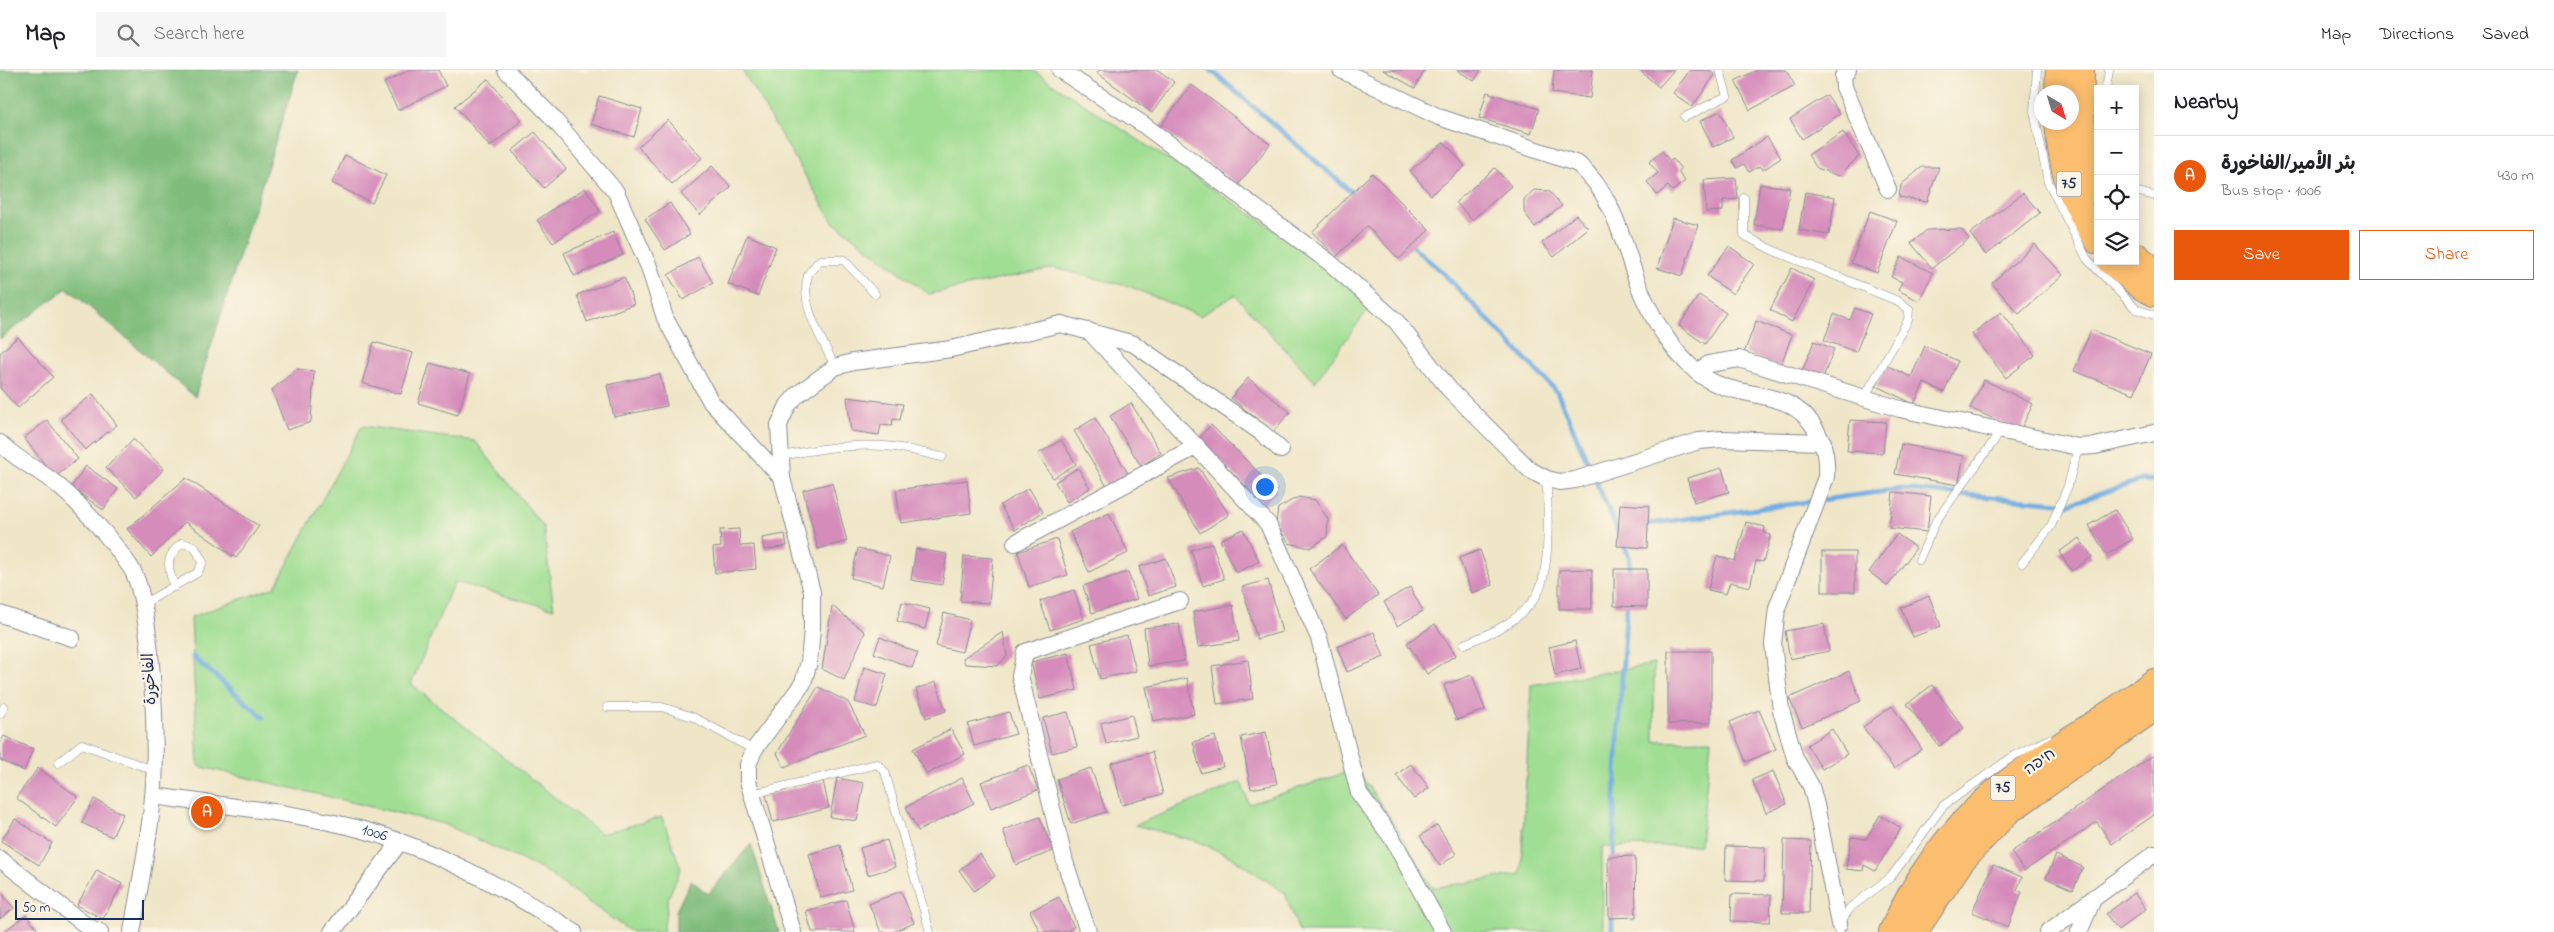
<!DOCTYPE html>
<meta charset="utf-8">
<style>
:root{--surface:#fff;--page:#f6f6f6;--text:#202124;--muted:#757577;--line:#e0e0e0;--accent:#ea580c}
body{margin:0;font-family:"Indie Flower","Playpen Sans Arabic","Playpen Sans Hebrew",sans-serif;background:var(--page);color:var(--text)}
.controls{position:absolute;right:15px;top:15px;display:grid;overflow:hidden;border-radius:0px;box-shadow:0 2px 12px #0003}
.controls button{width:45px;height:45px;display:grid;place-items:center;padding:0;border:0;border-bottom:1px solid var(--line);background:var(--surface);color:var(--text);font:25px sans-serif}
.compass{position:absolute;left:2034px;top:15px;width:45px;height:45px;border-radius:50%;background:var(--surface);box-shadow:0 2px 12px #0003;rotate:142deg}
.scale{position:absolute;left:15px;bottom:12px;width:129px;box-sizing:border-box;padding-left:5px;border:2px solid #1b2f5e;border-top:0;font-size:14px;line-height:18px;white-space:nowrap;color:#1b2f5e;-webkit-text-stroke:4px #fcf5e5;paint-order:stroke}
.you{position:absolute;left:1264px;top:416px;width:18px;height:18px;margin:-12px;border:4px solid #fff;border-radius:50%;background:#1a73e8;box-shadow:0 0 0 8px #1a73e833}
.badge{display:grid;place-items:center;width:32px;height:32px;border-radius:50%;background:var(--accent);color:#fff;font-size:16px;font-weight:700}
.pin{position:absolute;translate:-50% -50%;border:2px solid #fff;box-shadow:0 1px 5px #0006}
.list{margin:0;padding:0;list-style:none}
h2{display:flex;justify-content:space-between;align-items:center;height:65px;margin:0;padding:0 20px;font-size:21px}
h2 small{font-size:16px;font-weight:400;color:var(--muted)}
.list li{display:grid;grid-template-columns:32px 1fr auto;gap:15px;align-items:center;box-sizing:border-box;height:80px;padding:0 20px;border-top:1px solid var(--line)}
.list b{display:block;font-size:19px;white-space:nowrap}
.list p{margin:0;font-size:16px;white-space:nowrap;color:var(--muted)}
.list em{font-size:16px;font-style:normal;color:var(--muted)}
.actions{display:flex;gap:10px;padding:15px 20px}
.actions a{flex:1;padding:11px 0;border:1px solid var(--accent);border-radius:0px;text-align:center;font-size:18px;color:var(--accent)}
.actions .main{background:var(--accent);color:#fff}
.icon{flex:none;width:28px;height:28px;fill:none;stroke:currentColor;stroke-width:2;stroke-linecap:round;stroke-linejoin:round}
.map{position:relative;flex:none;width:2154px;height:862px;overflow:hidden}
header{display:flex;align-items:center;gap:30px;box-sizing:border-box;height:70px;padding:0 25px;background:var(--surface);border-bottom:1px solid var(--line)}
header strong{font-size:24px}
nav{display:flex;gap:28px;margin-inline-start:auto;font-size:18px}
.search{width:350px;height:45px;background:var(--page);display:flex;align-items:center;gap:12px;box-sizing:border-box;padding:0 18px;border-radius:0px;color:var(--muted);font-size:19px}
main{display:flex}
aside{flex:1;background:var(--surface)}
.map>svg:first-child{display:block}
.green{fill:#a0de93;stroke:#5e8678}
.forest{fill:#80bd7d;stroke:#4e766e}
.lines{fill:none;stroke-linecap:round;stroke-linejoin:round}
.stream{stroke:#6fabe0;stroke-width:5}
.building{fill:#d68cbb}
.service-casing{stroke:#858a93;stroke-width:9}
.minor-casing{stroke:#858a93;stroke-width:18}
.trunk-casing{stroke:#858a93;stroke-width:28}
.service{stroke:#fff;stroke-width:8}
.minor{stroke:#fff;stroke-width:16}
.trunk{stroke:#fbbe6e;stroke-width:26}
.labels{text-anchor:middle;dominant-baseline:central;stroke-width:4.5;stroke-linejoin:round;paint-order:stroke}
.shield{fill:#fcf5e5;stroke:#5e6a86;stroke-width:1}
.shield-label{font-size:15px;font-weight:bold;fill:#1b2f5e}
.street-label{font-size:16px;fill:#1b2f5e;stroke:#fcf5e5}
</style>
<header>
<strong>Map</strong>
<div class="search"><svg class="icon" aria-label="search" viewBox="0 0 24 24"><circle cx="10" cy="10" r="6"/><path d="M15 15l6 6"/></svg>Search here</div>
<nav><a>Map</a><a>Directions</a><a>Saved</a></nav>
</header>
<main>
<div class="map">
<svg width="2154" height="862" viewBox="0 0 2154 862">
<rect width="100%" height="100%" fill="#fcf5e5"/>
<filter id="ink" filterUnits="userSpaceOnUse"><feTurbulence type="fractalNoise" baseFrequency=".02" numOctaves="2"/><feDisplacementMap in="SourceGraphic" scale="10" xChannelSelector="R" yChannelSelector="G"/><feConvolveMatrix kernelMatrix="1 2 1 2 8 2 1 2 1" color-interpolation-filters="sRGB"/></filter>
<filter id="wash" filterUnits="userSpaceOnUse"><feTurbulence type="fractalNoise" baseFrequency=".0096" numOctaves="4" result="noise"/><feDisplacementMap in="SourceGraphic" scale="20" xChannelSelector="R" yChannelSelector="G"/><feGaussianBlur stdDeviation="1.12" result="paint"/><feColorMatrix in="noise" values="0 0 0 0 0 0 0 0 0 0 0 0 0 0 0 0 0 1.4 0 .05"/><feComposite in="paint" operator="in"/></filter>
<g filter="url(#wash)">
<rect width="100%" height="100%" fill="#efe6c8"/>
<g class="green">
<path d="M742 0H1032L1377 227 1315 312 1235 225 1200 246 1131 217 1054 198 929 224 833 152Z"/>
<path d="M362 356 475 371 543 456 554 539 454 512 411 614 601 764 662 747 681 799 668 828 663 862H631L543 800 444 754 198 696 191 547 275 517Z"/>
<path d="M1654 594V671L1711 670 1700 775 1602 777 1603 862H1299L1285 823 1231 787 1199 772 1135 755 1241 712 1249 734 1357 699 1398 760 1433 818 1521 804 1531 615Z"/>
</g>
<g class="forest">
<path d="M0 0H298L195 327 67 218 0 269Z"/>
<path d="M751 774 779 862H676V841L691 810 708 824Z"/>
</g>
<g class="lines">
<g class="stream">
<path d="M1211 0 1357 127"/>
<path d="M1408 172 1445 205 1557 322 1630 489 1629 505"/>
<path d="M1641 455 1901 419 2070 434 2141 410H2154"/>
<path d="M193 587 263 647"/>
<path d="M1613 792 1616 700 1627 530"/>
<path d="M1612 862V843"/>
</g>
</g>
<g id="blocks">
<g class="building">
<path d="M409 0H438L446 16 398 40 384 13Z"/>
<path d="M1099 0H1158L1174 12 1152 43 1097 3Z"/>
<path d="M1383 0H1425L1415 18Z"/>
<path d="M1457 0H1481L1474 11Z"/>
<path d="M1554 0H1593L1590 28 1552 23Z"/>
<path d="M1639 0H1674L1659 17Z"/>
<path d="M1690 0H1709L1715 5 1692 37 1673 23Z"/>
<path d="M1757 0H1786L1795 16 1750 40 1735 11Z"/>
<path d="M488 9 522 50 490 77 455 36Z"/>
<path d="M1192 15 1270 74 1238 115 1160 57Z"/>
<path d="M1487 22 1539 39 1531 64 1479 48Z"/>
<path d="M1827 25 1840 44 1802 69 1790 49Z"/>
<path d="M599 26 642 39 634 67 591 54Z"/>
<path d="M1720 41 1733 67 1713 77 1700 51Z"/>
<path d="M668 50 702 88 672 114 638 77Z"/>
<path d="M535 62 566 99 544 118 512 81Z"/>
<path d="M1843 62 1859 86 1839 106 1817 98 1808 85Z"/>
<path d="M1767 67 1781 88 1763 100 1760 96 1749 102 1744 94 1737 98 1732 90Z"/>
<path d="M1444 72 1465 96 1431 125 1410 101Z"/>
<path d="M1662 81 1670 91 1673 89 1681 99 1678 102 1685 111 1672 121 1668 116 1657 125 1647 112 1658 103 1649 92Z"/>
<path d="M345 85 386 105 372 133 332 113Z"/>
<path d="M712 96 731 117 700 145 681 124Z"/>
<path d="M1922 97H1939L1927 132 1899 127 1901 115Z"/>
<path d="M1495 98 1511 116 1472 150 1456 132Z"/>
<path d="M1372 103 1429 160 1399 189 1367 156 1336 187 1312 162Z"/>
<path d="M1736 108 1738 129 1723 130V141L1706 142 1704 110Z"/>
<path d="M1760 114 1790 118 1783 159 1754 155Z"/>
<path d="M585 118 600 141 553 173 537 150Z"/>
<path d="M1534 120 1549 121 1562 136 1535 157 1524 142V129Z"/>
<path d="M1805 122 1835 127 1829 165 1799 160Z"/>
<path d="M2023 123 2040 143 1986 185 1970 164Z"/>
<path d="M670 133 690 164 665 180 645 149Z"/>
<path d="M1870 141 1897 151 1877 203 1851 193Z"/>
<path d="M1576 145 1588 158 1554 187 1542 173Z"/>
<path d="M1673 148 1698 155 1682 206 1657 198Z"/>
<path d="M1961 159 1969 169 1932 198 1911 173 1927 160Z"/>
<path d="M613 162 623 185 574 206 564 183Z"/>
<path d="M747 165 776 177 758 226 728 214Z"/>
<path d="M2035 174 2063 205 2019 244 1992 213Z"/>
<path d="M1729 176 1754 194 1733 224 1707 206Z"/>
<path d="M698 187 713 213 683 230 668 205Z"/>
<path d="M1901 187 1933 203 1919 231 1898 220 1902 212 1891 207Z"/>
<path d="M1792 198 1814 210 1792 252 1770 240Z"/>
<path d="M624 207 634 234 587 252 577 225Z"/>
<path d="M1699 225 1726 243 1705 274 1679 256Z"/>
<path d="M1855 238 1871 244 1856 282 1824 270 1834 244 1850 250Z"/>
<path d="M2001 242 2035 285 2006 308 1972 264Z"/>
<path d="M1756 251 1792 265 1780 297 1744 283Z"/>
<path d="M2091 260 2151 284 2134 324 2074 301Z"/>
<path d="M18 267 53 307 18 338 0 318V283Z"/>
<path d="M1814 271 1834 279 1822 310 1802 302Z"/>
<path d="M374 272 413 283 401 324 362 313Z"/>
<path d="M1925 276 1958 291 1944 322 1924 313 1914 334 1876 316 1886 295 1911 307Z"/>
<path d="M430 293 470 304 458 345 418 333Z"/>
<path d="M296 299 314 301 311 352 287 360 272 320Z"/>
<path d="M660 304 667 336 614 347 607 315Z"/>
<path d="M1248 308 1290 342 1273 362 1231 328Z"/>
<path d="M1984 310 2033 334 2020 361 1970 338Z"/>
<path d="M93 324 117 355 85 380 61 349Z"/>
<path d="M847 327 903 334 900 350 893 349 892 356 881 355 879 365 851 361Z"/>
<path d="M1131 333 1161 383 1141 396 1110 346Z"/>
<path d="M1095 348 1129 405 1108 418 1074 361Z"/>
<path d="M47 350 78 389 55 407 24 368Z"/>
<path d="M1850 350 1886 352 1883 383 1847 381Z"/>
<path d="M1211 355 1277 421 1264 434 1198 369Z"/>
<path d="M133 369 164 399 136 427 106 398Z"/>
<path d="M1061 370 1076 394 1053 408 1038 384Z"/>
<path d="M1901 374 1964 386 1958 415 1895 404Z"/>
<path d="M86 396 118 419 103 440 71 417Z"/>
<path d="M1078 398 1090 418 1067 432 1055 412Z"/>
<path d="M1199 398 1229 445 1200 463 1168 408Z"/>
<path d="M1722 398 1729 422 1694 432 1687 408Z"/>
<path d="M186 408 259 456 236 488 185 452 151 487 127 459Z"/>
<path d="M967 410 971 443 901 453 896 420Z"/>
<path d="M832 413 847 471 818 479 803 420Z"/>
<path d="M1029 418 1043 442 1015 460 1000 435Z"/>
<path d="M1893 422 1931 426 1927 462 1889 458Z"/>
<path d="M1298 427 1315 430 1328 449 1327 467 1310 478 1289 473 1276 454 1278 438Z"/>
<path d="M1620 434 1649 436 1647 478 1617 476Z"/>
<path d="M2115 440 2133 469 2106 485 2089 455Z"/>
<path d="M1109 443 1128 483 1089 502 1070 462Z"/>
<path d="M1746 452 1765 457 1764 463 1771 465 1763 492 1756 491 1750 517 1730 512 1726 524 1708 520 1717 486 1735 491Z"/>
<path d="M739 459 740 476 754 475 756 499 715 503 713 478 721 477 720 460Z"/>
<path d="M1243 459 1259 491 1236 503 1220 470Z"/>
<path d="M785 464 787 476 764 480 762 468Z"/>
<path d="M1897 464 1916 478 1888 516 1869 502Z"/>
<path d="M2079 468 2092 487 2072 501 2059 482Z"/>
<path d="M1057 469 1068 505 1029 517 1018 482Z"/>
<path d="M1212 473 1224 509 1203 516 1191 480Z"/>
<path d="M1342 475 1378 525 1346 549 1309 499Z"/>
<path d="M858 478 890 486 883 516 851 508Z"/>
<path d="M916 479 947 484 942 515 911 510Z"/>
<path d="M1480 480 1493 515 1472 523 1459 488Z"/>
<rect x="1822" y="482" width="33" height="40"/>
<path d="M964 486 993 488 989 533 960 531Z"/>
<path d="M1166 488 1176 517 1148 526 1139 497Z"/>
<path d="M1592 499V539H1559V500Z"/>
<path d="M1614 499H1647V537L1614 536Z"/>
<path d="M1128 502 1137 529 1092 543 1083 516Z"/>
<path d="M1268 510 1282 562 1257 569 1242 517Z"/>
<path d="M1410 517 1423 541 1397 556 1384 532Z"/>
<path d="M1074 520 1084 549 1050 560 1040 531Z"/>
<path d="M1929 526 1941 556 1913 567 1901 538Z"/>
<path d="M902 532 930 539 925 559 897 551Z"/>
<path d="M1233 535 1239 571 1198 577 1193 542Z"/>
<path d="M832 536 865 562 844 610 822 599Z"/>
<path d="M944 543 970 550 962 582 936 576Z"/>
<path d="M1179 554 1184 591 1148 596 1144 558Z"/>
<path d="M1435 554 1456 585 1427 604 1407 573Z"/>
<path d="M1824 554 1829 581 1790 589 1785 561Z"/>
<path d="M1003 562 1007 586 997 596 965 594 963 588Z"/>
<path d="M1374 562 1384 587 1347 602 1337 577Z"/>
<path d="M1127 565 1136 601 1100 609 1091 574Z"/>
<path d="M880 567 918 583 912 598 874 583Z"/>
<path d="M1575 571 1581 599 1555 605 1549 577Z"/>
<path d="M1668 581H1711V653L1668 654Z"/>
<path d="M1068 583 1077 620 1040 629 1031 592Z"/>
<path d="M1248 590 1253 629 1217 634 1212 596Z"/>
<path d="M864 597 887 604 877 638 855 632Z"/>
<path d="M1849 601 1861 631 1802 657 1789 628Z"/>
<path d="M1472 605 1485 640 1456 650 1444 615Z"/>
<path d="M1187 608 1194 644 1153 652 1146 617Z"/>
<path d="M936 612 946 641 926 648 916 619Z"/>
<path d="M1932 615 1964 658 1939 676 1907 634Z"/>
<path d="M818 617 848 632 865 665 784 697 777 683Z"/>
<path d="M1892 636 1922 679 1894 699 1863 657Z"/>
<path d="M1759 640 1776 679 1746 692 1730 652Z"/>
<path d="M1009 642 1016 664 974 676 968 654Z"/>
<path d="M1068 642 1077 677 1052 683 1043 648Z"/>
<path d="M1132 645 1137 666 1106 674 1101 653Z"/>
<path d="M951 659 965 684 927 704 913 679Z"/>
<path d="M1832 659 1847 684 1822 699 1807 675Z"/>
<path d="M1266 662 1277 714 1251 719 1241 667Z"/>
<path d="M4 666 33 679 24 701 0 690V674Z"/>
<path d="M1215 666 1223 697 1201 703 1193 672Z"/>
<path d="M1152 682 1163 724 1122 735 1111 693Z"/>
<path d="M2154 685V745L2112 774 2097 752 2024 801 2011 782Z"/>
<path d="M1411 694 1429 718 1414 729 1396 705Z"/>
<path d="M1028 695 1038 720 991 738 981 712Z"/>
<path d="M38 698 78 727 56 757 16 728Z"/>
<path d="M1091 698 1106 742 1071 754 1057 709Z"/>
<path d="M1773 701 1787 734 1766 743 1752 710Z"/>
<path d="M837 708 864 713 857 751 830 747Z"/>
<path d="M962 708 974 733 918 761 906 737Z"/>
<path d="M823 711 829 738 773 752 766 725Z"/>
<path d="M94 729 123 744 112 767 82 753Z"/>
<path d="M1880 745 1901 758 1875 801 1864 795 1863 801 1846 799 1851 767 1866 769Z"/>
<path d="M1040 747 1053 781 1016 795 1003 760Z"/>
<path d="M15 749 52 773 39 795 1 771Z"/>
<path d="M1437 755 1456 784 1440 796 1420 766Z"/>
<path d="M887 770 895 797 868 805 860 778Z"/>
<path d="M1784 770 1811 771 1809 843H1782Z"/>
<path d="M840 775 852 820 821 828 809 784Z"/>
<path d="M1726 776 1765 777 1764 811 1725 810Z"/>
<path d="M980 784 995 806 974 821 959 800Z"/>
<path d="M2056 785 2083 797 2073 820 2046 808Z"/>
<path d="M1635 786 1636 847 1609 848 1608 787Z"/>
<path d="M1993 795 2022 807 2017 820 2022 822 2008 857 1972 842Z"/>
<path d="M97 800 122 814 103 849 77 835Z"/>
<path d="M0 821 14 838 0 849Z"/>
<path d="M901 821 914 853 893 862H881L869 834Z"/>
<path d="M2134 823 2146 839 2118 860 2106 844Z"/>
<path d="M1732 824 1771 825 1770 852 1731 851Z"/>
<path d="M1059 827 1074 857 1064 862H1040L1030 841Z"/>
<path d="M846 830 855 862H812L806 841Z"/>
<path d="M26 845 39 862H3Z"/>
</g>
</g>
</g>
<g filter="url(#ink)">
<use href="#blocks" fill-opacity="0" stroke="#858a93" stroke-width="1"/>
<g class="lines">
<g class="service-casing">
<g id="service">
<path d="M2037 0 2034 41 2048 112 2087 189 2136 239 2154 245"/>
<path d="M2106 19 2109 0"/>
<path d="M1685 47 1727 26 1720 0"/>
<path d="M2096 75 2098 62"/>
<path d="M2135 121 2154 126"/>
<path d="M1744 128V165L1772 180 1898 231 1909 239 1908 250 1864 328"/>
<path d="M835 297C823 270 799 236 808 205 810 200 817 194 820 190H844L875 224"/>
<path d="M779 387C814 379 848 374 884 376 904 377 923 383 942 387"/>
<path d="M1919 490 1936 451 2001 361"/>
<path d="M2022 493 2051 456 2068 416 2078 377"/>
<path d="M143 534 197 503 203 492 194 476 182 473C164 487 168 497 174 517"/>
<path d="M1464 574C1490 564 1521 551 1536 526 1552 500 1547 440 1547 409"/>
<path d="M607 637H662L693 647 754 680"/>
<path d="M0 644 4 637"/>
<path d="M58 693 82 674 153 700"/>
<path d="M752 724 877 694 885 702 930 862"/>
<path d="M1839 862V854L1851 837 1891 807 1943 736 2015 685 2049 669"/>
</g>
</g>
<g class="minor-casing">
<g id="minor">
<path d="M506 0 551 46 616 122 649 197 665 248 711 332 782 408"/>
<path d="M1060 0 1141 53 1329 192 1396 251 1449 319 1530 400 1547 409 1560 412 1575 410 1699 371 1723 369 1823 372"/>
<path d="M1341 0 1439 47 1578 94C1613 124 1622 169 1637 211 1648 242 1671 281 1697 302 1735 334 1789 313 1816 360 1825 376 1827 389 1826 407L1777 538 1773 574 1781 640 1795 688 1811 716 1816 735 1839 854"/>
<path d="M1848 0 1843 6 1844 17 1888 119"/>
<path d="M1089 261 1268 454 1319 568 1359 723 1392 768 1443 862"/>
<path d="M1697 302 1709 294 1739 289 1900 339 2078 377 2095 376 2154 363"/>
<path d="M0 373C16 389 37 399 55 413 80 433 113 471 131 498 153 532 158 684 153 727 149 772 139 817 132 862"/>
<path d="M1015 473 1197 376"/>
<path d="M0 544 72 568"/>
<path id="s1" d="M153 726C224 736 298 742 367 761 440 782 511 821 574 862"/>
<path d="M0 789 88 857 100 862"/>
<path d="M332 862 399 773"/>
<path d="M793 862 748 711V695L754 680 803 613 809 592 812 559V522L782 408 779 355 788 335 798 324 835 297 853 292 951 279 1061 254 1134 274 1262 363 1281 380"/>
<path d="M1088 862 1065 792 1020 606 1025 582 1180 531"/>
<path d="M2048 862 2154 784"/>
<path d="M2079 862 2094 827"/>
</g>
</g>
<g class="trunk-casing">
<g id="trunk">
<path d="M2081 0C2080 48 2081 77 2098 122"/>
<path d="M2058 22 2059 0"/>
<path d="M2058 52C2062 103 2071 128 2098 171"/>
<path d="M2135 185 2154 201"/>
<path d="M2110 191 2142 217 2154 223"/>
<path d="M1892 862C1915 810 1949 762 1992 725 2041 684 2103 652 2154 612"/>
<path d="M1914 862 1961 791 2007 742 2154 638"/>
</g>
</g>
<use href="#service" class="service"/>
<use href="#minor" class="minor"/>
<use href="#trunk" class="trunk"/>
</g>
</g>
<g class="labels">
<g class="shield">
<rect x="2056.5" y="101.5" width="25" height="25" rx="4"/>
<rect x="1990.5" y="705.5" width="25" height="25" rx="4"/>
</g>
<g class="shield-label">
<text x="2069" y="114">75</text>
<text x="2003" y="718">75</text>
</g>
<g class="street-label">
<text transform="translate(150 609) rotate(-93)">الفاخورة</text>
<text transform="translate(2040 692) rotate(-35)">חיפה</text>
<text stroke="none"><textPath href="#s1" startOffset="225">1006</textPath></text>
</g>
</g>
</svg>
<div class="controls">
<button>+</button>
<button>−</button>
<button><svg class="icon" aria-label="locate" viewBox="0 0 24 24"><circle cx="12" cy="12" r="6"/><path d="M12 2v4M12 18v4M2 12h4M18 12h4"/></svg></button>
<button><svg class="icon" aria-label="layers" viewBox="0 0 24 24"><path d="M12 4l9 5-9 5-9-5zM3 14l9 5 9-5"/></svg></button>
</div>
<svg class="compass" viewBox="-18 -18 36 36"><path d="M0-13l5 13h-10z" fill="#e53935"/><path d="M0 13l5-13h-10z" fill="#757577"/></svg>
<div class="scale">50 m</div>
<div class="you"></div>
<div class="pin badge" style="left:207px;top:742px">A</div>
</div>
<aside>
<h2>Nearby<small></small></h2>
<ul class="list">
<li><span class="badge">A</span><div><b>بئر الأمير/الفاخورة</b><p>Bus stop · 1006</p></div><em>430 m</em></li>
</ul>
<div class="actions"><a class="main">Save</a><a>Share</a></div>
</aside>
</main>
